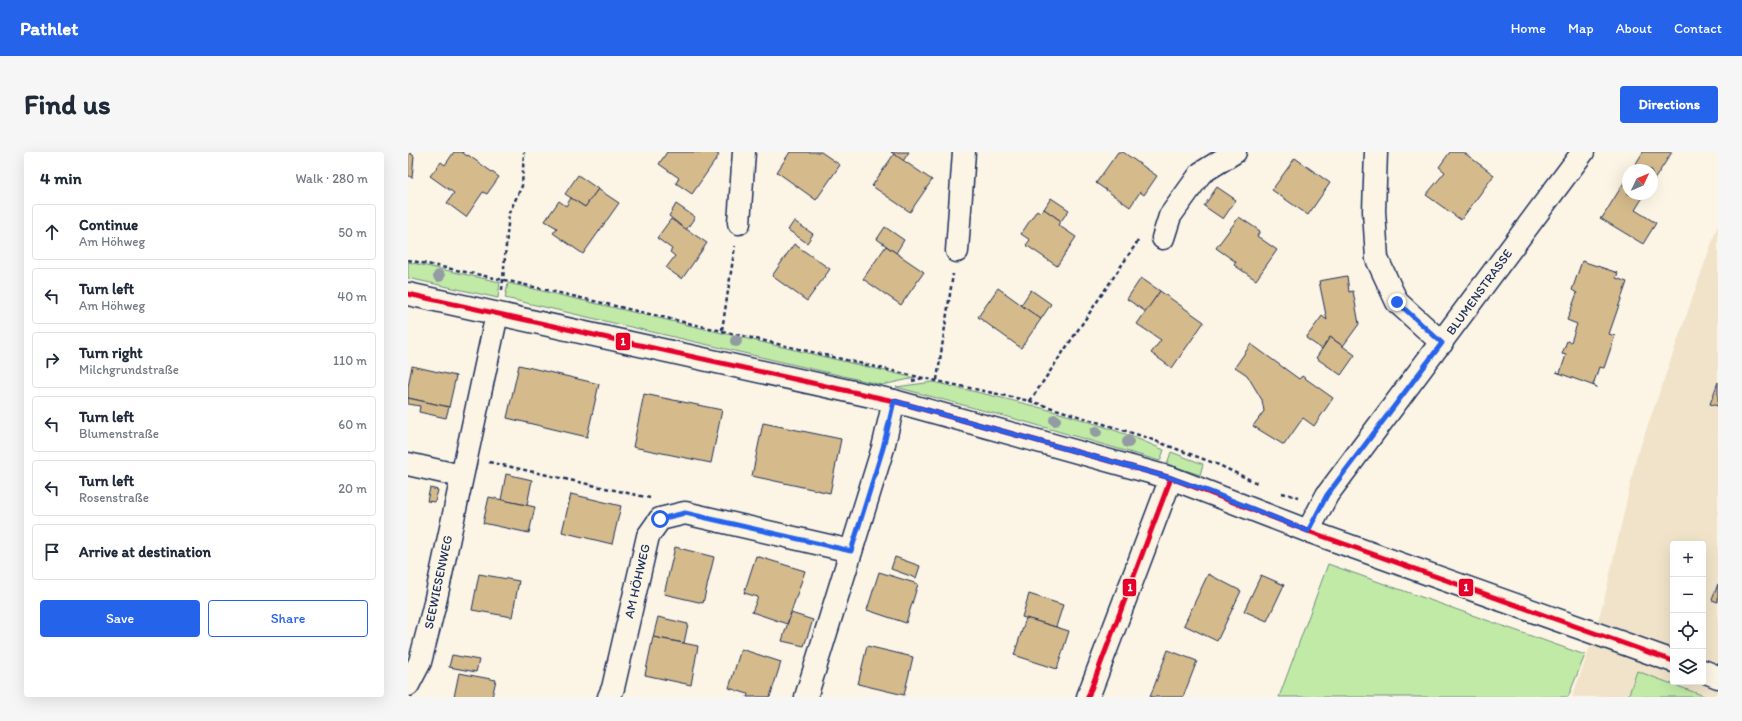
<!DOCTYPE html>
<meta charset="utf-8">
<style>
:root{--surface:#fff;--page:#f6f6f7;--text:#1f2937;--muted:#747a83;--line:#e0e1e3;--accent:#2563eb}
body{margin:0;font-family:Itim,sans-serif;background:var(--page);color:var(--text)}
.controls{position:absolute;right:12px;bottom:12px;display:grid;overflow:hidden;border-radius:4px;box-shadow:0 4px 16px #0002}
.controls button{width:36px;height:36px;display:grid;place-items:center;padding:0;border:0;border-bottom:1px solid var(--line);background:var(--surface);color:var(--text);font:20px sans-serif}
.compass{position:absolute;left:1214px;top:12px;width:36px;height:36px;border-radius:50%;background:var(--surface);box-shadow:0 4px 16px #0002;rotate:46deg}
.stop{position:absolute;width:12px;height:12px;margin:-9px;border:3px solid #2563eb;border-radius:50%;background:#fff}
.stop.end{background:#2563eb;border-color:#fff;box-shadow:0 1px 4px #0008}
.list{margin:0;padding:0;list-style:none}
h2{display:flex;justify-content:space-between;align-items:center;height:52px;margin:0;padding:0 16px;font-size:17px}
h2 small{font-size:13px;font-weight:400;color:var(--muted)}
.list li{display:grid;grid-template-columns:26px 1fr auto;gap:12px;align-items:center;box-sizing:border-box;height:56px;margin:0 8px 8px;padding:0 8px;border:1px solid var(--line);border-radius:4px}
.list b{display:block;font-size:15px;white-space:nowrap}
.list p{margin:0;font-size:13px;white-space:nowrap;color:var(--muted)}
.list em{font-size:13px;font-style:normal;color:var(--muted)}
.actions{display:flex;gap:8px;padding:12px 16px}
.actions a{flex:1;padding:9px 0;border:1px solid var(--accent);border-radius:4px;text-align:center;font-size:14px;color:var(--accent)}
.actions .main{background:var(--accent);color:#fff}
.icon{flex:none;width:22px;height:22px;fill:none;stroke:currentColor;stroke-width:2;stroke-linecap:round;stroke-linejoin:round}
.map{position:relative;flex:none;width:1310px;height:545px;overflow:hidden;border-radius:4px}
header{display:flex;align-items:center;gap:24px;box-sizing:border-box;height:56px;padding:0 20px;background:var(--accent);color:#fff}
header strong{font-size:19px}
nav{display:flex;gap:22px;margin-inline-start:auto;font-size:14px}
.intro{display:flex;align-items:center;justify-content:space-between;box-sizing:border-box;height:96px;padding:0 24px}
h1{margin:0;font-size:28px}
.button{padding:10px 18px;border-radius:4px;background:var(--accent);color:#fff;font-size:14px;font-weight:700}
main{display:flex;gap:24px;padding:0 24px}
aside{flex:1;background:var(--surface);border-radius:4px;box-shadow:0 4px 16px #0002}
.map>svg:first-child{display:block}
.built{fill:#f0e3ca;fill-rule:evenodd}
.green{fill:#c1eaa6;stroke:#6e8c82}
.building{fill:#d5ba8b;stroke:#1b2f5e}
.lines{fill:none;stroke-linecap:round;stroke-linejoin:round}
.street-casing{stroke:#1b2f5e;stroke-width:25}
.secondary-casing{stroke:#1b2f5e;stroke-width:25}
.path{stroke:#1b2f5e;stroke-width:2.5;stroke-dasharray:4 3;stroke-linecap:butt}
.street{stroke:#fcf5e5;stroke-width:22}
.secondary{stroke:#fcf5e5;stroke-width:22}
.bus-1-casing{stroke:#fcf5e5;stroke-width:8}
.bus-1{stroke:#e4002b;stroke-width:5}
.tree{fill:#929ca2}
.route{stroke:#2563eb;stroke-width:5}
.labels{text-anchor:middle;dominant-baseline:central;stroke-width:3;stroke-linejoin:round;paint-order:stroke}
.street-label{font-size:13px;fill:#1b2f5e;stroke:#fcf5e5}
.line-badge{stroke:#fcf5e5;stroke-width:1.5}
.badge-label{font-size:11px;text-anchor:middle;font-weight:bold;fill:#fff}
</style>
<header>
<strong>Pathlet</strong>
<nav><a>Home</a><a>Map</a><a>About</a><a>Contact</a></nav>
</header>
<div class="intro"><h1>Find us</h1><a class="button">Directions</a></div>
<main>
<aside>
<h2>4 min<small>Walk · 280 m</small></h2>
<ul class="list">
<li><svg class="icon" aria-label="ahead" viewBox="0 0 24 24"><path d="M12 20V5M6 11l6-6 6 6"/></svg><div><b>Continue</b><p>Am Höhweg</p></div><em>50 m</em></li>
<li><svg class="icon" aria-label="left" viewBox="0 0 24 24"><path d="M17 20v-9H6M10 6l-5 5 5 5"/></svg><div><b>Turn left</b><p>Am Höhweg</p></div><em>40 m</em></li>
<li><svg class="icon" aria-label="right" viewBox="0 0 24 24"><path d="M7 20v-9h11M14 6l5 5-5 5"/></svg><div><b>Turn right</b><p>Milchgrundstraße</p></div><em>110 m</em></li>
<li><svg class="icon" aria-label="left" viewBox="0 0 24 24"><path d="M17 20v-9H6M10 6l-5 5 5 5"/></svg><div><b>Turn left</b><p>Blumenstraße</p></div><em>60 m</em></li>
<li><svg class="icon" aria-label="left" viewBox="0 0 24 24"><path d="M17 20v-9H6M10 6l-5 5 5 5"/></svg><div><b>Turn left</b><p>Rosenstraße</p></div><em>20 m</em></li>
<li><svg class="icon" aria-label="arrive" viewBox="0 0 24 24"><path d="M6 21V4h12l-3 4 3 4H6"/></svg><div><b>Arrive at destination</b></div></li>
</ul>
<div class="actions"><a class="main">Save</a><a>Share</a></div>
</aside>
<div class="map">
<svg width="1310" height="545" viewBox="0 0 1310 545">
<rect width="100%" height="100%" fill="#fcf5e5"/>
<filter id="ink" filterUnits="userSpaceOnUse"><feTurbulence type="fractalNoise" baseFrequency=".025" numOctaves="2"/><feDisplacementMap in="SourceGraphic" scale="8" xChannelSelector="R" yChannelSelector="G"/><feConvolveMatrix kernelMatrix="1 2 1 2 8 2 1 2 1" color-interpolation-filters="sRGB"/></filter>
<g filter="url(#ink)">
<path class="built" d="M1310 73V545H1164L1179 504 1196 448 1228 307ZM1265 392H1295V530H1265Z"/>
<g class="green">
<path d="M0 110 92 130 90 146 0 126Z"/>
<path d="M100 131 507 226 474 233 97 146Z"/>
<path d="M525 230C603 248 683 265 756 298L752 309 618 270 488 235Z"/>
<path d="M763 300 795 312 792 323 759 312Z"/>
<path d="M920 412 1177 503 1160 545H871Z"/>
<path d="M1229 519 1299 545H1220Z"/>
</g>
<g class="building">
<path d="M0 0 6 4 4 26 0 23Z"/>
<path d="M46 0H54L59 4 60 3 91 25 79 42 75 40 58 65 39 51 46 41 22 24 33 10 37 13Z"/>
<path d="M259 0H306L311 3 284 42 268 31 271 26 251 12Z"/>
<path d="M382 0H413L432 13 408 48 369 20Z"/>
<path d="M483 0H501L495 9Z"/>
<path d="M710 0H715L749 24 736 43 732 40 722 55 688 31Z"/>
<path d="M1042 0H1055L1086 23 1053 68 1018 43 1037 20 1031 15Z"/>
<path d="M1235 0H1264L1244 31V18H1224Z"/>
<path d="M486 2 524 28 502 60 464 34Z"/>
<path d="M887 6 922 31 900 63 864 38Z"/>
<path d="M170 23 190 37 177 55 157 42Z"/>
<path d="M1220 24V42H1237L1227 58 1248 71 1235 92 1192 66H1194Z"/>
<path d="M809 35 828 48 815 67 796 54Z"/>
<path d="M190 37 211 51 175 102 145 81 149 76 137 69 151 49 158 54 163 46 177 55Z"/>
<path d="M643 46 661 58 653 69 636 57Z"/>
<path d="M268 52 287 65 278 78 261 64Z"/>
<path d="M636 57 653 69 650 73 668 85 649 114 618 93 622 88 613 82 629 58 633 61Z"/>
<path d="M831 65 852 79 849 84 869 98 848 128 826 113 828 110 808 96Z"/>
<path d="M263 67 299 91 274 127 258 116 267 104 262 100 264 97 249 86Z"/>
<path d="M386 69 405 82 399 91 380 78Z"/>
<path d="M477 75 496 88 488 101 469 87Z"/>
<path d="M386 92 422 117 399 149 364 124Z"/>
<path d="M478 94 516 120 493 153 455 127Z"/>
<path d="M1174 109 1210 121 1208 126 1219 130 1201 182 1207 184 1196 216 1191 215 1185 233 1189 235 1148 220 1152 221 1158 203 1154 202 1159 189 1163 190 1169 172 1159 168 1169 141 1164 138Z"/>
<path d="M939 124 941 140 945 139 951 172 935 194 922 185 914 197 898 186 914 164 919 168 911 129Z"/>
<path d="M733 126 752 139 738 160 719 147Z"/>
<path d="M590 136 633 167 613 196 570 165Z"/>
<path d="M623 138 643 152 633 167 613 153Z"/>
<path d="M752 139 796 170 764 216 743 201 753 188 729 172Z"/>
<path d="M922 185 947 203 933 223 908 206Z"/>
<path d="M843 192 891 227 894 224 925 246 906 274 895 266 876 293 845 274 856 259 854 248 839 223 827 215Z"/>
<path d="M111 213 191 232 179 285 99 266Z"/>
<path d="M4 214 48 224 41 255 0 246V235Z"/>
<path d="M1310 230V254L1302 252Z"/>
<path d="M236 242 314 258 303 311 225 295Z"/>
<path d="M0 246 41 255 38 266 11 260 12 254 0 252Z"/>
<path d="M355 271 433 287 422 341 344 324Z"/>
<path d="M98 322 124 328 119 353 93 348Z"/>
<path d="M22 336 30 338 27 350 19 349Z"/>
<path d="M163 342 213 354 204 392 154 380Z"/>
<path d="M81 345 127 355 121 381 75 371Z"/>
<path d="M267 395 306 405 295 451 256 442Z"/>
<path d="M348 404 397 419 379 472 344 460 350 445 336 441Z"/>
<path d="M487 405 512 414 508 426 483 417Z"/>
<path d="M471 420 510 432 498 471 459 458Z"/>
<path d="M71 422 111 429 104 465 64 458Z"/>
<path d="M800 422 833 439 809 489 776 473Z"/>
<path d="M853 423 876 433 859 469 836 459Z"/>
<path d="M1310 432V450L1304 448Z"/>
<path d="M621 442 655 453 648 475 614 465Z"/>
<path d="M383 461 405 468 396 494 374 489Z"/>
<path d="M250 465 280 472 276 491 245 485Z"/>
<path d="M618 466 661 479 649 517 606 503Z"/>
<path d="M245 485 290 494 283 533 237 523Z"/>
<path d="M459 494 505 505 496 543 450 532Z"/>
<path d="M333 497 373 510 362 545H339L340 542 321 536Z"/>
<path d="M760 498 789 509 775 545H742Z"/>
<path d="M44 503 71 508 68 520 41 515Z"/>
<path d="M51 521 88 528 84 545H46Z"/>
</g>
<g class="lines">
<g class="street-casing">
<g id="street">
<path d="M968 0 966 59 969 107 989 150 1034 191"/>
<path d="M331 71 336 0"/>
<path d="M755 86 762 64 793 21 827 0"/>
<path d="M549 99 556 0"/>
<path d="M0 312 53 324"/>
<path d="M900 379 919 343 1175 0"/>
<path d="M0 533 12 510 26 455 89 162"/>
<path d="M201 545 205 536 240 384 252 367 277 361 443 399"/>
<path d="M398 545 475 296 486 249"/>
<path d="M680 545 763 326"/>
</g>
</g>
<g class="secondary-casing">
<g id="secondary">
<path d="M0 142 486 249 763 326 900 379 1265 509"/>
<path d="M1295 519 1310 525"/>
</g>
</g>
<g class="path">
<path d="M0 108 96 128 515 226 622 249 737 285 811 313 851 332"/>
<path d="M94 138 101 61 114 34 116 0"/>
<path d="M314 178 327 94"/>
<path d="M529 228 545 122"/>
<path d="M504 229 515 226"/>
<path d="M622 249 730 89 732 88"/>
<path d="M81 310 242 346"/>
<path d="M874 341 890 345"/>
</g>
<use href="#street" class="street"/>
<use href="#secondary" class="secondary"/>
<g class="bus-1-casing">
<g id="bus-1">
<path d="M0 142 486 249 763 326 900 379 1265 509"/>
<path d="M680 545 763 326"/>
</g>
</g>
<use href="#bus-1" class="bus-1"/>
</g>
<g class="tree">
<circle cx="31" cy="124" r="6"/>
<circle cx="328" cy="189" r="6"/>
<circle cx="647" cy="268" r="6"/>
<circle cx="688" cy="280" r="6"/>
<circle cx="720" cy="290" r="6"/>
</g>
</g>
<g class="lines" filter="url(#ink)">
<path class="route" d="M252 367 277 361 443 399 475 296 486 249 763 326 800 339 900 379 919 343 1034 191 989 150"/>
</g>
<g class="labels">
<g class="street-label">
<text transform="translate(1071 140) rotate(-54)">BLUMENSTRASSE</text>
<text transform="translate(229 429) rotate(-77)">AM HÖHWEG</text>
<text transform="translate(30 430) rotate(-78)">SEEWIESENWEG</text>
</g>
</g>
<g class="line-badge">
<rect x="207" y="180" width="16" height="19" rx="4" fill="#e4002b"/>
<rect x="1050" y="426" width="16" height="19" rx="4" fill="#e4002b"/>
<rect x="714" y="426" width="15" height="19" rx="4" fill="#e4002b"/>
</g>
<g class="badge-label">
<text x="215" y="193">1</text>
<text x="1058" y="439">1</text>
<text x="722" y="439">1</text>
</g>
</svg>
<div class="controls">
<button>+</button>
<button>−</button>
<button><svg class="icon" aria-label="locate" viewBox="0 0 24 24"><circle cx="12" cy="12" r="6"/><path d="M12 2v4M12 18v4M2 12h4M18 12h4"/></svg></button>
<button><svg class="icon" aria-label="layers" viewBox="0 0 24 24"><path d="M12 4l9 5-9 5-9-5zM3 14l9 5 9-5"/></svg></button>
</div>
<svg class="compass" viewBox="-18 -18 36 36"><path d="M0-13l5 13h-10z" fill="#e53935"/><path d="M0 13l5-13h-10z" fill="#747a83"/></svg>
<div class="stop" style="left:252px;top:367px"></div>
<div class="stop end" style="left:989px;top:150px"></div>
</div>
</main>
